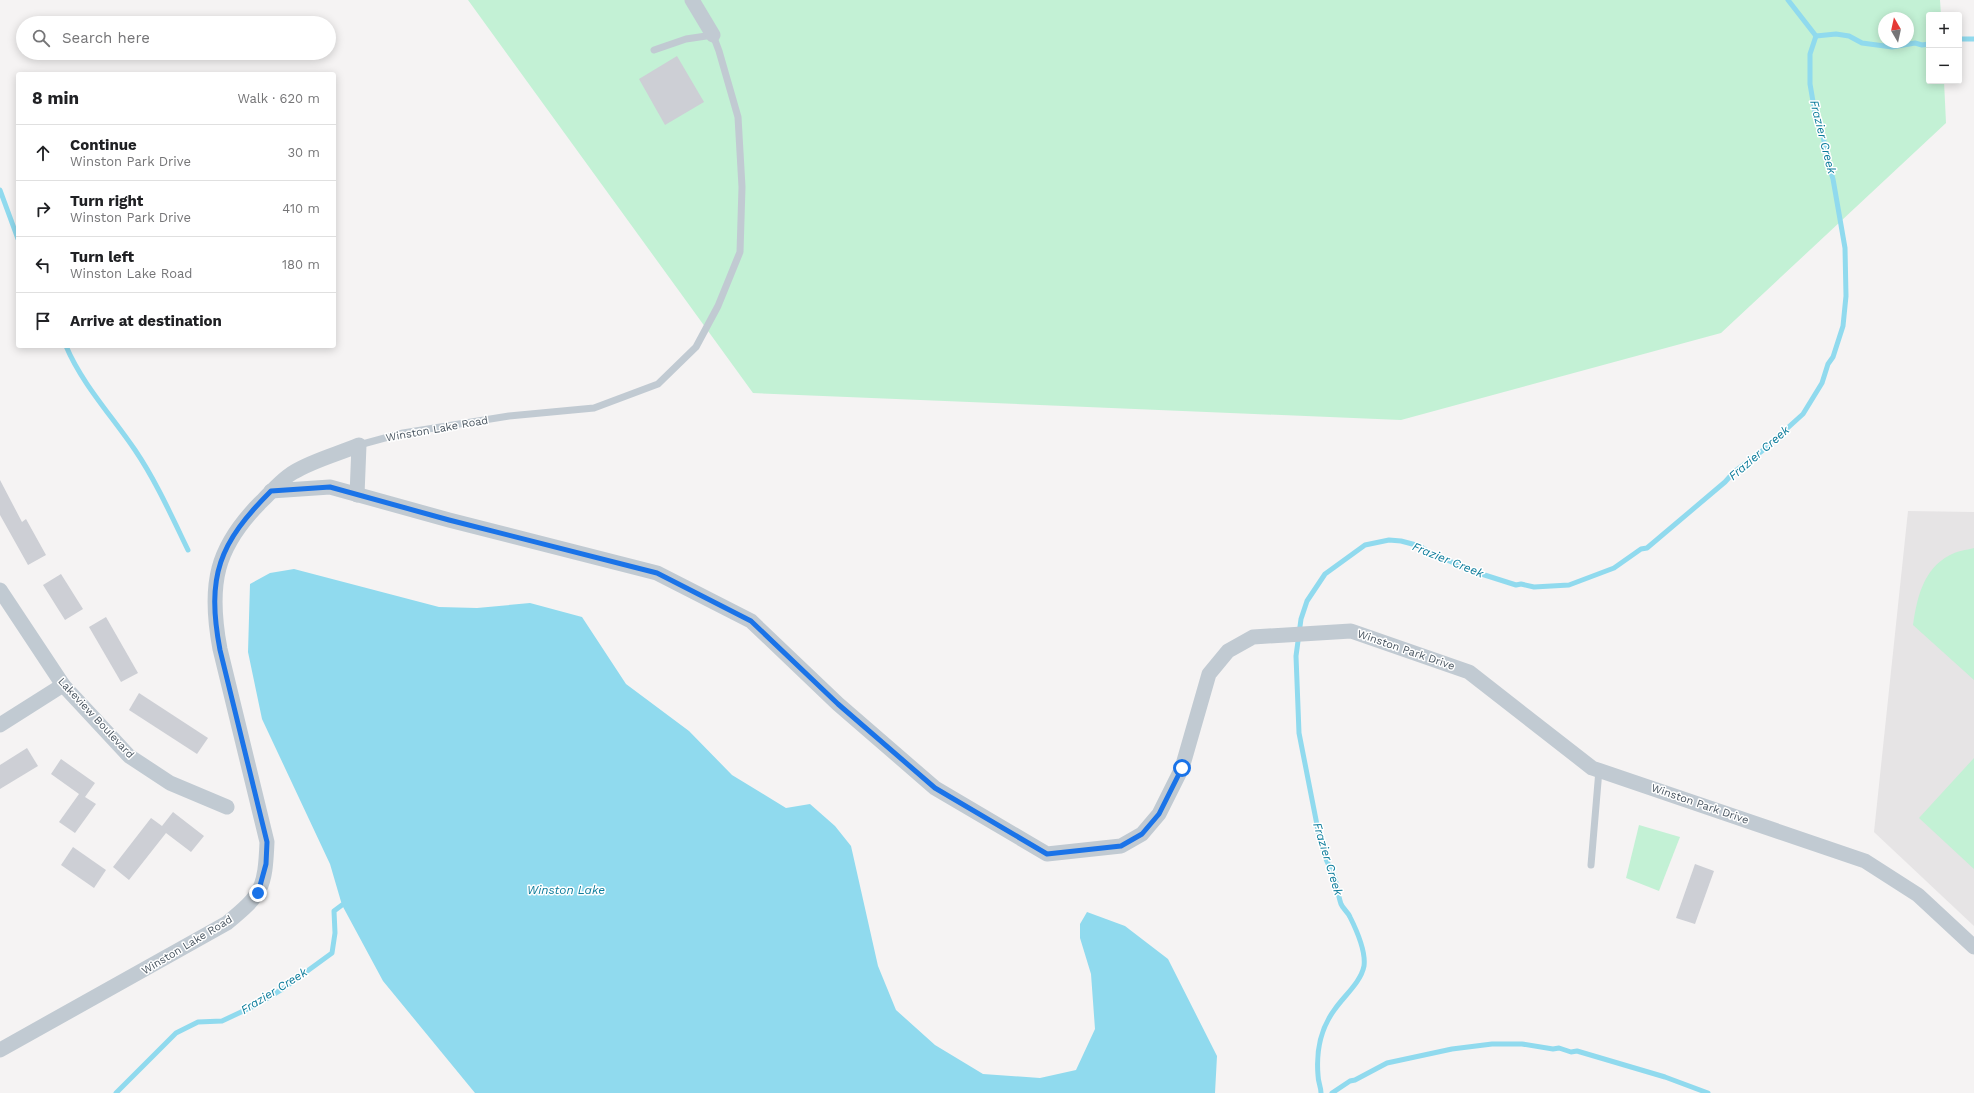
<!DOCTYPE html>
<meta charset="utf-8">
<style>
:root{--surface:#fff;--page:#f2f2f2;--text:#202124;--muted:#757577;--line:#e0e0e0}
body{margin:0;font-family:"Work Sans",sans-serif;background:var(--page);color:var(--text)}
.controls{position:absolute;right:12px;top:12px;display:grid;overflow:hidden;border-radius:4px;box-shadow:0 2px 10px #0003}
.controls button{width:36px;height:36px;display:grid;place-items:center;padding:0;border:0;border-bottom:1px solid var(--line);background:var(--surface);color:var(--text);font:20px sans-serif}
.compass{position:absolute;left:1878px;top:12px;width:36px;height:36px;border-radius:50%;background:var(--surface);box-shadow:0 2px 10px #0003;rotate:351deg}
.stop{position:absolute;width:12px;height:12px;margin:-9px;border:3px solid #1a73e8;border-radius:50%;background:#fff}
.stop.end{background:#1a73e8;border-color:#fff;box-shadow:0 1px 4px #0008}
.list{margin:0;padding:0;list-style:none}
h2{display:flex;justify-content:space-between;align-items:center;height:52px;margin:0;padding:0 16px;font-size:17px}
h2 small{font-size:13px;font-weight:400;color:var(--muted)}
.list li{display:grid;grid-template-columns:26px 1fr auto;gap:12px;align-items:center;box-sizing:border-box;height:56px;padding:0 16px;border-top:1px solid var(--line)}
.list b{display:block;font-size:15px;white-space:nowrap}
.list p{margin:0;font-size:13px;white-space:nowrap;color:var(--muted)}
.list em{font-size:13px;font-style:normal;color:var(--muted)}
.icon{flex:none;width:22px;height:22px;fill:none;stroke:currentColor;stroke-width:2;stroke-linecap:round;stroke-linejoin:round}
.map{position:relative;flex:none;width:1974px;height:1093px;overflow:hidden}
.search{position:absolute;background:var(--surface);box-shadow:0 2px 10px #0003;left:16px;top:16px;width:320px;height:44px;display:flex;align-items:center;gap:10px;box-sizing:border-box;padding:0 14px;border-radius:22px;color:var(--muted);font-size:15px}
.panel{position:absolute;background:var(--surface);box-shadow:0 2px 10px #0003;left:16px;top:72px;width:320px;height:276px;border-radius:4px}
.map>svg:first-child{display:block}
.education{fill:#e6e4e5}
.green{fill:#c3f1d5;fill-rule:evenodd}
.water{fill:#90daee}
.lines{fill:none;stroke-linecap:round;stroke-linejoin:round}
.stream{stroke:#90daee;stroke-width:5}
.building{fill:#cdcfd5}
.service{stroke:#c1cad2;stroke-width:7}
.minor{stroke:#c1cad2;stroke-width:15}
.route{stroke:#1a73e8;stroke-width:5}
.labels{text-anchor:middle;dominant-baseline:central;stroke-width:3;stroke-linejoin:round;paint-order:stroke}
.street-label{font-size:11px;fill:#4a5661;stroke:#fff}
.water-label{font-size:12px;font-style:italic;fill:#0c7c9b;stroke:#fff}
</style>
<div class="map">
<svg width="1974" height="1093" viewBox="0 0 1974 1093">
<rect width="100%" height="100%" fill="#f5f3f3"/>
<path class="education" d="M1908 511 1974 512V926L1874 832Z"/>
<g class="green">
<path d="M468 0H1940L1941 15H1929V81H1944L1946 123 1721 333 1401 420 753 393ZM1884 18H1908V42H1884Z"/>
<path d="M1974 548V680L1913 625C1917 598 1923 569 1950 555 1957 551 1966 550 1974 548Z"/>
<path d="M1974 758V869L1919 818Z"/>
<path d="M1639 825 1680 837 1659 891 1626 878Z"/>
</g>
<path class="water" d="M294 569 439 607 477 608 530 603 582 617 626 684 689 731 732 775 786 808 810 804 835 826 851 846 878 966 896 1010 935 1045 983 1074 1040 1078 1076 1070 1095 1029 1091 974 1080 938V924L1087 912 1125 926 1168 959 1217 1056 1215 1093H475L383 981 342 905 330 864 262 719 248 652 250 584 270 573Z"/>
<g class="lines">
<g class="stream">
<path d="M1788 0 1816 36"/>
<path d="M1816 36 1836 34 1849 36 1862 43 1892 47 1915 43 1922 45 1929 44"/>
<path d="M1959 39H1974"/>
<path d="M0 190 18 239"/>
<path d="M66 346C82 384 112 416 135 450 156 481 172 517 188 550"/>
<path d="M116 1093 176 1033 198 1022 222 1021 256 1005 284 988 332 953 335 933 334 911 342 905"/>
<path d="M1321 1093C1321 1087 1318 1082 1318 1075 1316 1051 1320 1029 1335 1009 1344 996 1361 982 1364 966 1366 951 1357 931 1350 917 1348 912 1343 909 1341 904 1338 895 1337 885 1334 875 1331 869 1327 863 1325 856 1322 847 1321 838 1318 830L1299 733 1296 656 1301 619 1307 601 1325 574 1365 545 1389 540 1401 541 1420 546 1427 551 1472 571 1516 585 1521 584 1534 587 1569 585 1614 568 1641 549 1647 548 1725 482 1734 472 1762 451 1803 414 1822 383 1828 364 1833 357 1843 326 1846 296 1845 248 1833 179 1828 163 1823 136 1820 130 1815 113 1810 84V54L1816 36"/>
<path d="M1332 1093 1350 1081 1355 1080 1387 1063 1452 1049 1492 1044H1522L1553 1049 1559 1048 1571 1052 1577 1051 1665 1077 1708 1093"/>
</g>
</g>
<g class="building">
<path d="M677 56 704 102 665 125 639 79Z"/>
<path d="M0 480 22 522 26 519 46 555 28 565 0 515Z"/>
<path d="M61 574 83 609 65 620 43 585Z"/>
<path d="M106 617 138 673 121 682 89 627Z"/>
<path d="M139 693 208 738 197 754 129 710Z"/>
<path d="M27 748 38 766 0 789V765Z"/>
<path d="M61 759 95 783 85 797 96 804 75 833 59 822 79 794 51 774Z"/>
<path d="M173 812 204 836 191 852 166 833 129 880 113 867 151 818 162 826Z"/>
<path d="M73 847 106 870 94 888 61 865Z"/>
<path d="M1695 864 1714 871 1695 924 1676 918Z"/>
</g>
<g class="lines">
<g class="service">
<path d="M359 445 403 433 509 416 594 408 658 384 696 347 718 306 740 252 742 187 738 117 719 51 713 35 686 39 654 50"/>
<path d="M1591 865 1599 770"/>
</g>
<g class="minor">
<path d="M692 0 713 35"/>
<path d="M271 491 330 487 449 520 657 573 751 621 838 704 935 788 1047 854 1121 846 1142 834 1159 814 1182 768 1209 674 1228 651 1253 637 1351 631 1469 672 1592 768 1865 861 1918 895 1974 947"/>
<path d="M0 590 63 685 129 756 170 783 227 807"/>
<path d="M0 725 63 685"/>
<path d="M0 1050 227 923C262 894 265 889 267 842L220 649C208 585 215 547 263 500 272 491 283 478 294 472 314 460 338 454 359 445L357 495"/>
</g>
</g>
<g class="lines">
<path class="route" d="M258 893 266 864 267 842 220 650C206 576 219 543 271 491L330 487 449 520 657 573 751 621 838 704 935 788 1047 854 1121 846 1142 834 1159 814 1182 768"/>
</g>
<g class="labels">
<g class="street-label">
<text transform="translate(437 429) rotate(-10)">Winston Lake Road</text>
<text transform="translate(1406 650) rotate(19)">Winston Park Drive</text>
<text transform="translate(96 718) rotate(47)">Lakeview Boulevard</text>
<text transform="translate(1700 804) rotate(19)">Winston Park Drive</text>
<text transform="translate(187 945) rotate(-31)">Winston Lake Road</text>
</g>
<g class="water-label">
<text transform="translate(1823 137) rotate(76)">Frazier Creek</text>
<text transform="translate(1759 453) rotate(-41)">Frazier Creek</text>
<text transform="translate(1448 560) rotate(22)">Frazier Creek</text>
<text transform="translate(1328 859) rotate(73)">Frazier Creek</text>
<text x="566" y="890">Winston Lake</text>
<text transform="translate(274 991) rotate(-32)">Frazier Creek</text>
</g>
</g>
</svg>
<div class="controls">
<button>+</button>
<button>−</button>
</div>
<svg class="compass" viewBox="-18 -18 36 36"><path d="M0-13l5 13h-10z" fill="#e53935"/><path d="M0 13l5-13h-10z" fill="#757577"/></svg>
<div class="stop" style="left:1182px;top:768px"></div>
<div class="stop end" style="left:258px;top:893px"></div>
<div class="search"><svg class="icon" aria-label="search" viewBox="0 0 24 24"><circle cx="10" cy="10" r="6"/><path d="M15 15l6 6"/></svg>Search here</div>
<section class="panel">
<h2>8 min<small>Walk · 620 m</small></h2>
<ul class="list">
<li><svg class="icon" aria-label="ahead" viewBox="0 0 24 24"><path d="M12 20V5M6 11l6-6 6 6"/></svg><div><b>Continue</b><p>Winston Park Drive</p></div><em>30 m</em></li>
<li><svg class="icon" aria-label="right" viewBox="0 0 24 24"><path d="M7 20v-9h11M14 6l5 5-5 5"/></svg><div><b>Turn right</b><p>Winston Park Drive</p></div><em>410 m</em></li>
<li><svg class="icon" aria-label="left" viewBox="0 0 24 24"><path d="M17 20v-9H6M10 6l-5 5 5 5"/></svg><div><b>Turn left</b><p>Winston Lake Road</p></div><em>180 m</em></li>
<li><svg class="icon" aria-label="arrive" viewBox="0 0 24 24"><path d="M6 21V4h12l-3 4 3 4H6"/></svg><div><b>Arrive at destination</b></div></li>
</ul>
</section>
</div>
